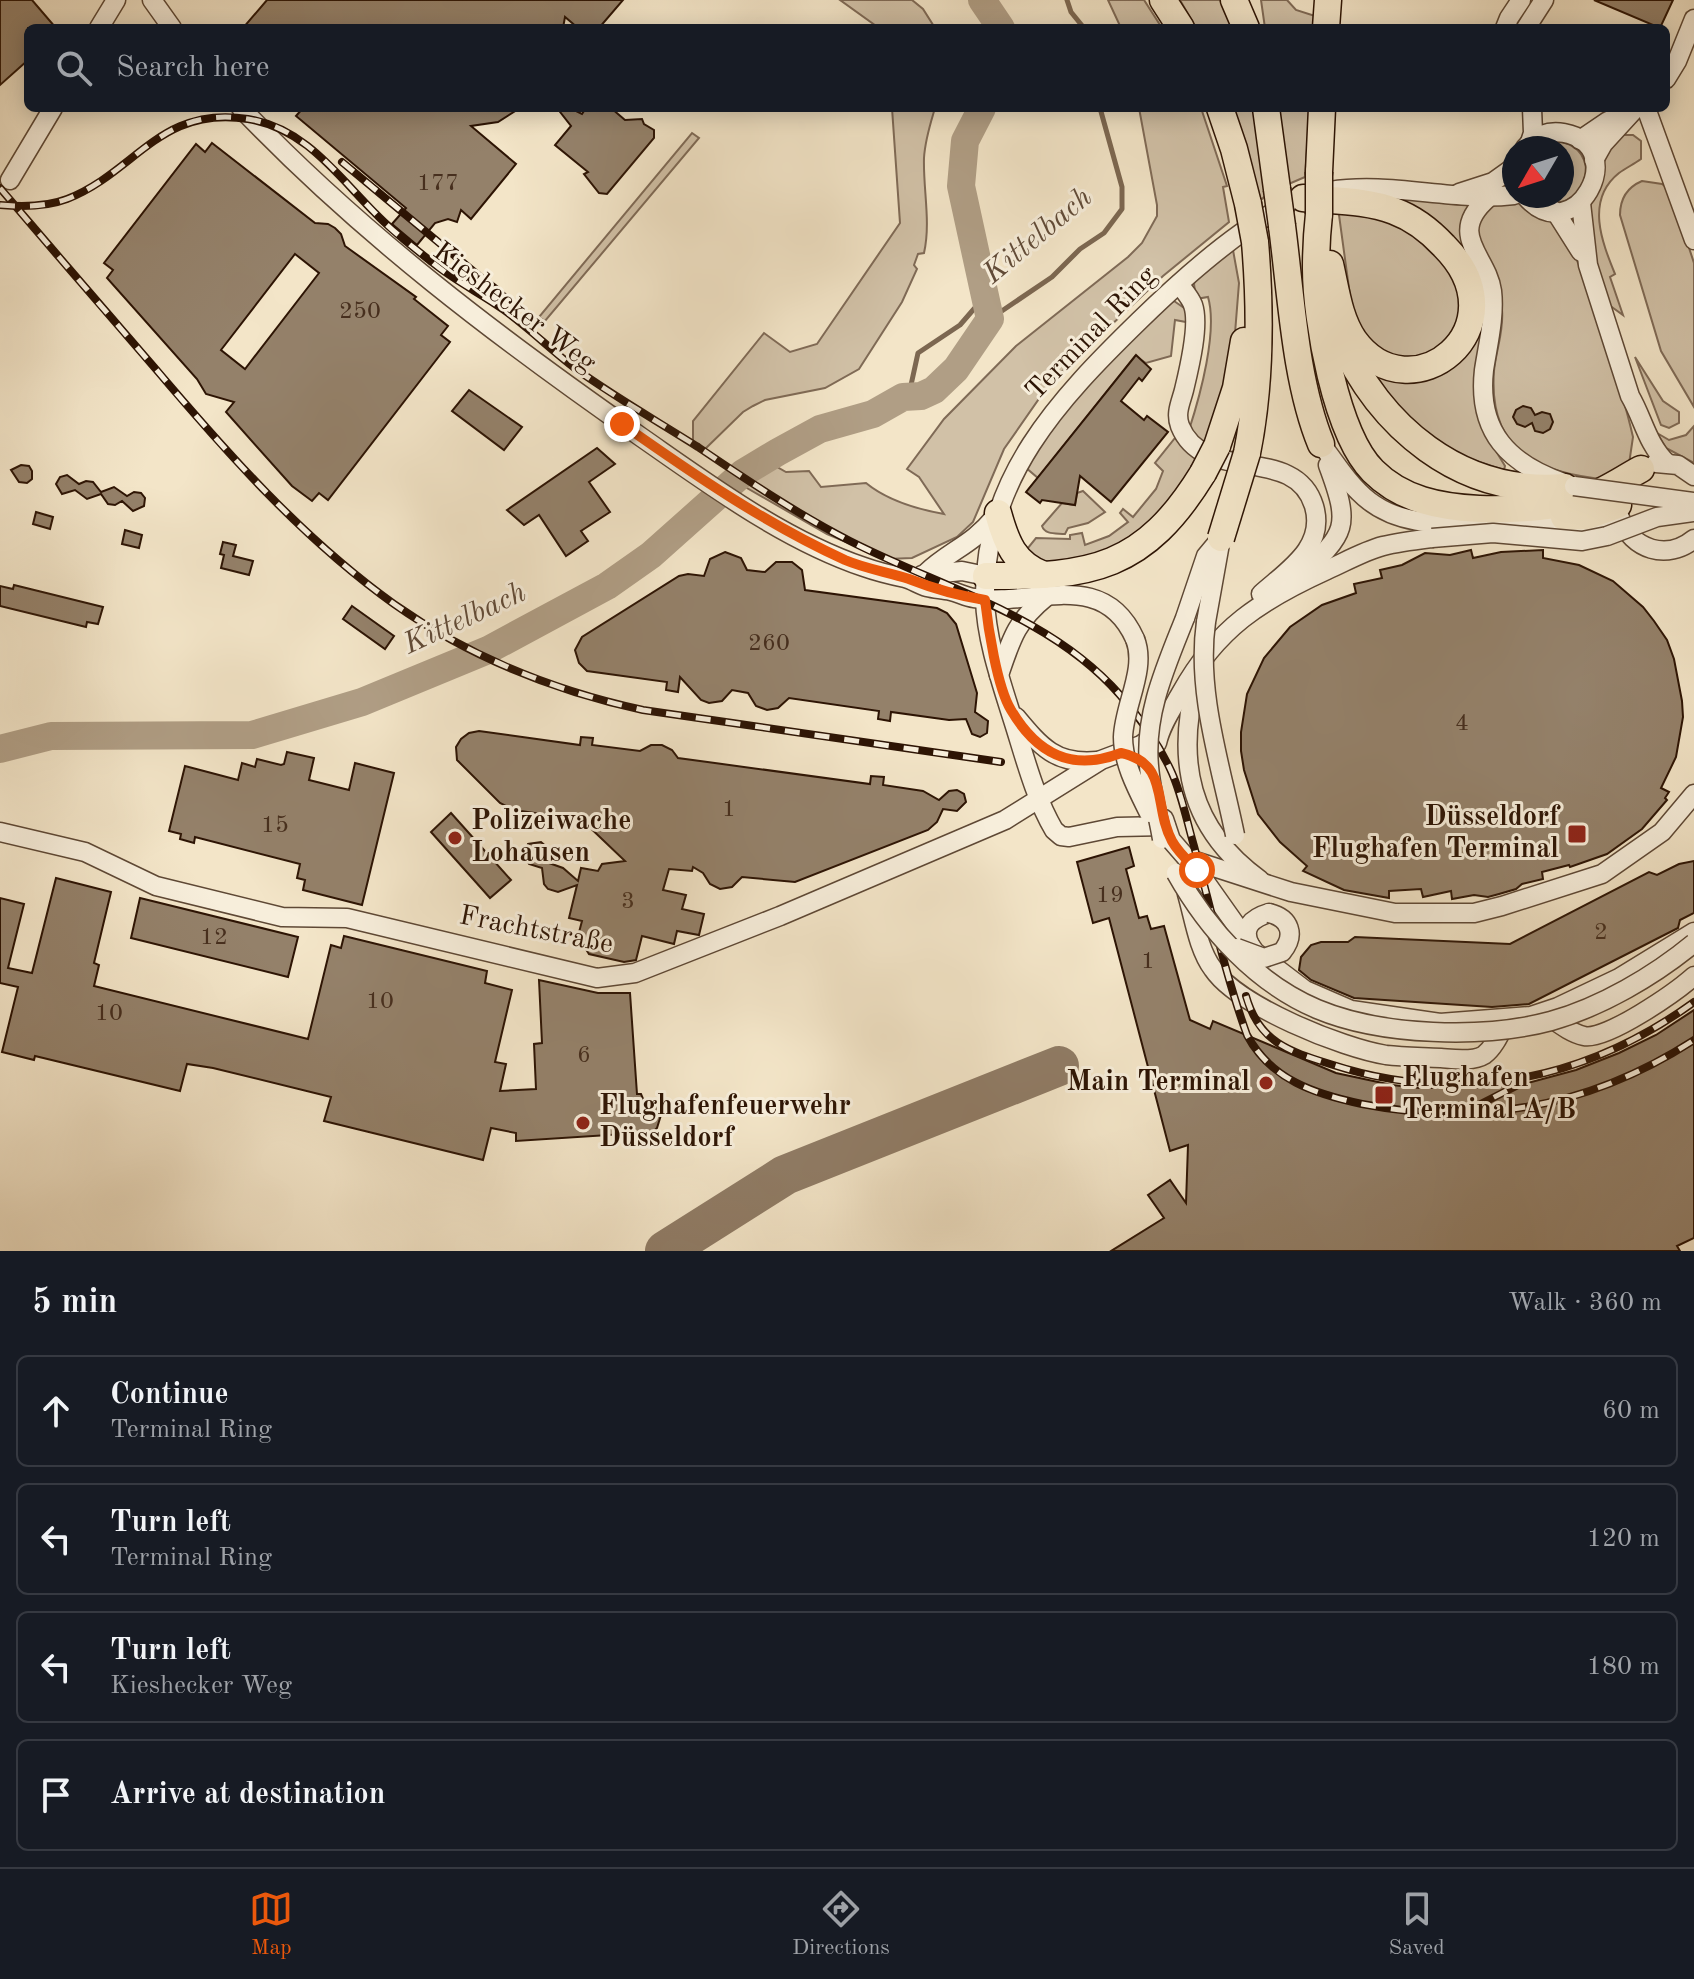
<!DOCTYPE html>
<meta charset="utf-8">
<style>
:root{--surface:#171b24;--page:#242831;--text:#f1f3f6;--muted:#9ea1a6;--line:#363941;--accent:#ea580c}
body{margin:0;font-family:"Old Standard TT",serif;background:var(--page);color:var(--text)}
.compass{position:absolute;left:1502px;top:136px;width:72px;height:72px;border-radius:50%;background:var(--surface);box-shadow:0 4px 20px #0003;rotate:231deg}
.stop{position:absolute;width:24px;height:24px;margin:-18px;border:6px solid #ea580c;border-radius:50%;background:#fff}
.stop.end{background:#ea580c;border-color:#fff;box-shadow:0 2px 8px #0008}
.list{margin:0;padding:0;list-style:none}
h2{display:flex;justify-content:space-between;align-items:center;height:104px;margin:0;padding:0 32px;font-size:34px}
h2 small{font-size:26px;font-weight:400;color:var(--muted)}
.list li{display:grid;grid-template-columns:52px 1fr auto;gap:24px;align-items:center;box-sizing:border-box;height:112px;margin:0 16px 16px;padding:0 16px;border:2px solid var(--line);border-radius:12px}
.list b{display:block;font-size:30px;white-space:nowrap}
.list p{margin:0;font-size:26px;white-space:nowrap;color:var(--muted)}
.list em{font-size:26px;font-style:normal;color:var(--muted)}
.icon{flex:none;width:44px;height:44px;fill:none;stroke:currentColor;stroke-width:2;stroke-linecap:round;stroke-linejoin:round}
.map{position:relative;flex:none;width:1694px;height:1251px;overflow:hidden}
.search{position:absolute;background:var(--surface);box-shadow:0 4px 20px #0003;left:24px;right:24px;top:24px;height:88px;display:flex;align-items:center;gap:20px;box-sizing:border-box;padding:0 28px;border-radius:12px;color:var(--muted);font-size:30px}
.sheet{height:616px;background:var(--surface)}
nav{display:flex;justify-content:space-around;align-items:center;box-sizing:border-box;height:112px;border-top:2px solid var(--line);background:var(--surface);font-size:22px;color:var(--muted)}
nav a{display:grid;justify-items:center;gap:4px}
nav .on{color:var(--accent)}
.map>svg:first-child{display:block}
.green{fill:#d1c1a7;stroke:#7f6a56;stroke-width:2}
.lines{fill:none;stroke-linecap:round;stroke-linejoin:round}
.stream{stroke:#7c6751;stroke-width:5}
.river{stroke:#b09e85;stroke-width:28}
.taxiway{stroke:#907c66;stroke-width:40}
.building{fill:#94816a;stroke:#2d1404;stroke-width:2;fill-rule:evenodd}
.minor-casing{stroke:#5e4835;stroke-width:21}
.highway-casing{stroke:#2d1404;stroke-width:29}
.minor{stroke:#f7eedb;stroke-width:18}
.highway{stroke:#f3e5c8;stroke-width:26}
.rail-casing{stroke:#2d1404;stroke-width:8}
.rail{stroke:#f7eedb;stroke-width:5;stroke-dasharray:15;stroke-linecap:butt}
.minor-bridge-casing{stroke:#5e4835;stroke-width:21;stroke-linecap:butt}
.highway-bridge-casing{stroke:#2d1404;stroke-width:29;stroke-linecap:butt}
.minor-bridge{stroke:#f7eedb;stroke-width:18}
.highway-bridge{stroke:#f3e5c8;stroke-width:26}
.route{stroke:#ea580c;stroke-width:10}
.poi-dot{fill:#8f2418;stroke:#f7eedb;stroke-width:3}
.labels{text-anchor:middle;dominant-baseline:central;stroke-width:6;stroke-linejoin:round;paint-order:stroke}
.number-label{font-size:24px;fill:#472f1e}
.street-label{font-size:28px;fill:#2d1404;stroke:#f7eedb}
.poi-label{font-size:28px;font-weight:bold;fill:#2d1404;stroke:#f7eedb;text-anchor:start}
.water-label{font-size:30px;font-style:italic;fill:#614b38;stroke:#f7eedb}
</style>
<div class="map">
<svg width="1694" height="1251" viewBox="0 0 1694 1251">
<rect width="100%" height="100%" fill="#f3e5c8"/>
<filter id="stains"><feTurbulence type="fractalNoise" baseFrequency=".0025" numOctaves="4"/><feColorMatrix values="0 0 0 0 .2 0 0 0 0 .09 0 0 0 0 .02 0 0 0 .5 -.17"/></filter>
<radialGradient id="worn" r=".72"><stop offset=".6" stop-color="#630" stop-opacity="0"/><stop offset="1" stop-color="#630" stop-opacity=".3"/></radialGradient>
<g class="green">
<path d="M840 0H912L923 9 935 28H879Z"/>
<path d="M1108 0H1144L1162 28H1121Z"/>
<path d="M1180 0H1220L1234 28H1196Z"/>
<path d="M1261 0H1287L1296 10 1315 16 1314 28H1265Z"/>
<path d="M892 108H935C930 125 925 140 924 158 923 189 931 222 924 253L918 254 914 265 917 269 902 302 859 369 825 388 765 400 753 406 743 412 702 452 693 447V421L764 333 790 352 817 344 900 223Z"/>
<path d="M1139 108H1201L1227 186 1223 187 1229 222 1163 276 1050 383 1004 449 973 522 957 537 912 558 887 559 827 534 740 484 770 463 786 472 809 471 821 487 866 483C888 501 916 509 944 514L919 477 907 469 944 419 1016 346 1128 257 1142 243 1157 216V205Z"/>
<path d="M1233 108H1254L1265 196 1261 200Z"/>
<path d="M1275 108H1310L1305 177 1284 186Z"/>
<path d="M692 133 699 138 545 321 539 317Z"/>
<path d="M1623 135H1633L1641 141V159C1634 164 1626 168 1619 173 1585 200 1602 242 1615 274L1610 277 1623 315 1609 305 1591 247 1590 203 1600 189 1604 154 1614 140Z"/>
<path d="M1552 141C1611 143 1584 225 1537 196H1562V148H1536Z"/>
<path d="M1642 181 1662 184 1670 190 1694 263V407L1661 351 1620 215C1620 199 1628 187 1642 181Z"/>
<path d="M1404 198 1471 204 1462 238 1469 258 1463 261 1399 202Z"/>
<path d="M1520 202C1530 207 1543 212 1552 219 1580 241 1624 397 1633 437L1629 464 1611 480C1540 474 1488 454 1494 371 1496 350 1504 331 1502 310 1501 286 1484 269 1479 247 1478 239 1478 230 1478 222L1491 205Z"/>
<path d="M1344 207 1371 211 1440 249 1468 310 1442 354 1396 362 1363 334 1351 303 1339 215Z"/>
<path d="M1233 250 1239 283 1232 371 1205 447 1189 430C1200 396 1218 331 1208 297L1196 299 1194 284 1196 278Z"/>
<path d="M1174 301 1187 310 1186 322 1175 320 1171 356 1146 363 1135 356 1038 478 1025 467 1071 398 1169 302Z"/>
<path d="M1481 322H1483L1485 433 1505 466 1504 470 1461 456 1405 418 1367 362 1401 376Z"/>
<path d="M1635 357 1663 401 1679 412V423L1669 428 1661 425Z"/>
<path d="M1694 426V463L1666 448 1657 433 1669 440 1686 435Z"/>
<path d="M1175 438 1194 457 1198 464 1180 495 1123 546 1051 566 1023 554 1036 538 1070 539V535L1082 533 1085 545 1109 536 1128 522 1120 513 1123 509 1133 517 1156 489 1163 471 1155 463Z"/>
<path d="M1083 491 1105 512 1088 523 1068 528 1065 534C1056 533 1045 535 1042 526L1062 503 1075 505 1077 493Z"/>
</g>
<g class="lines">
<g class="stream">
<path d="M1067 0 1071 12 1084 28"/>
<path d="M990 319 1052 277 1080 249 1104 233 1122 209V187L1100 108"/>
<path d="M903 397 911 385 918 353 960 325 986 295"/>
</g>
<g class="river">
<path d="M982 0 1001 28"/>
<path d="M0 749 51 736 252 735 362 702 488 650 607 586 651 555 743 473 778 452 820 429 873 414 903 397 921 396 934 390 956 369 990 319 961 186 965 141 982 108"/>
</g>
<path class="taxiway" d="M665 1251 785 1175 1059 1066"/>
</g>
<g class="building">
<path d="M0 0H32L56 28H28V60L0 85Z"/>
<path d="M267 0H623L599 28H578L565 17 563 28H243Z"/>
<path d="M1594 0H1673L1660 28Z"/>
<path d="M303 108H520L498 122 471 126 516 164 471 219 461 210 457 222 448 219 435 223 417 245 392 224 406 208 296 116Z"/>
<path d="M557 108H570L582 114 586 108H611L625 120 642 119 644 124 654 130V138L607 194 599 193 584 174 588 172 555 145 571 126Z"/>
<path d="M212 143 315 223 328 224 335 228 341 234 345 246 416 297 414 299 448 326 441 335 450 342 328 500 319 493 312 501 292 486 226 412 234 402 206 394 197 379 107 278 113 270 104 263 196 144 205 152ZM295 254 319 273 245 369 221 350Z"/>
<path d="M488 279 498 287 489 298 479 289Z"/>
<path d="M1136 355 1151 369 1142 381 1139 378 1121 401 1144 420 1147 416 1168 432 1111 502 1080 476 1075 505 1042 500 1040 503 1026 492Z"/>
<path d="M469 390 522 427 504 450 452 411Z"/>
<path d="M1523 406 1531 408 1535 415 1542 412 1550 414 1553 422 1550 429 1543 433 1535 431 1532 423 1525 427 1517 424 1513 417 1516 410Z"/>
<path d="M597 448 615 464 589 482 610 512 581 531 588 541 566 556 539 515 524 525 507 510Z"/>
<path d="M21 465 29 466 32 471V479L27 483 19 482 11 470Z"/>
<path d="M67 475 79 484 86 481 93 482 101 492 114 487 127 496 134 492 141 493 145 498 144 506 133 511 122 501 115 505 108 504 101 494 87 499 75 490 62 494 56 484 60 477Z"/>
<path d="M36 512 53 517 50 529 33 524Z"/>
<path d="M125 530 142 535 139 548 122 544Z"/>
<path d="M223 542 236 545 233 556 253 561 249 575 221 568 224 555 220 554Z"/>
<path d="M1471 550 1473 558 1501 552 1543 550V558L1579 565 1613 581 1643 607 1654 621 1667 640 1674 659 1682 701 1683 717 1676 757 1661 788 1669 792 1665 798 1667 800 1642 829 1607 854 1570 867 1569 865 1542 872 1543 879 1522 884 1516 889 1499 894 1488 897 1474 895 1452 899 1451 891 1423 897 1421 889 1389 891V898L1344 890 1303 871 1307 866 1280 842 1258 814 1244 770 1241 751V732L1247 694 1264 658 1290 627 1322 605 1356 593 1354 584 1382 578 1380 570 1402 565 1425 553 1450 555Z"/>
<path d="M725 552 741 558 747 570 765 572 776 562H792L802 570 805 590 937 608 947 613 956 624 977 693 975 712 988 721 987 733 980 737 972 734 966 719 949 720 891 712 890 721 878 719 879 711 789 698 778 708 767 710 756 706 748 693 732 690 722 701 709 703 701 700 680 677 678 692 666 690 667 682 587 671 579 663 575 650 582 637 679 576 688 574 704 576 710 559Z"/>
<path d="M14 585 103 607 98 624 87 622 86 627 0 606V586L13 589Z"/>
<path d="M352 606 394 636 385 649 343 619Z"/>
<path d="M479 731 580 745 581 737 593 738 592 745 640 751 651 745H662L672 750 678 758 870 784 871 776 884 777 883 785 923 791 939 800 949 791 957 790 964 794 966 802 957 811 943 809 937 822 928 830 795 882 742 877 732 887 720 889 710 884 703 873 693 867 692 871 669 869 663 890 686 895 682 909 704 914 699 935 677 931 674 944 642 936 636 960 624 962 589 954 578 936 582 921 569 918 577 885 558 892 548 889 544 884 542 868 529 864 524 852 528 844 541 842 548 848 549 863 563 868 578 881 581 868 598 871 602 864 625 861 582 820 514 810 500 803 457 760 456 747 461 739 469 733Z"/>
<path d="M287 752 314 758 309 780 349 790 355 763 394 773 362 905 303 890 305 880 297 878 300 864 195 837 194 843 180 839 181 834 169 831 185 766 238 780 242 763 255 767 257 759 281 765 284 764Z"/>
<path d="M451 813 511 880 490 898 431 832Z"/>
<path d="M1129 847 1134 866 1126 869 1139 918 1147 916 1151 929 1164 926 1190 1020 1210 1029 1213 1021 1336 1073 1392 1085 1420 1088H1476L1524 1084 1576 1070 1619 1053 1656 1035 1694 1010V1238L1677 1246 1680 1251H1111L1164 1218 1148 1195 1170 1180 1186 1203 1188 1145 1170 1151 1109 918 1093 923 1077 862Z"/>
<path d="M1694 861V913L1680 920 1678 928 1529 1004 1492 1007 1354 998 1311 980 1299 970 1301 957 1311 945 1321 942H1348L1355 937 1510 944 1649 872 1657 875 1679 864Z"/>
<path d="M56 878 111 892 94 963 99 965 94 986 308 1039 331 945 341 948 344 936 487 971 485 983 512 990 495 1062 506 1064 500 1091 536 1089 534 1044 542 1043 539 980 598 993H630L637 1094H641L646 1106 659 1105 661 1115 657 1128 647 1138 624 1134 516 1141V1133L491 1128 483 1160 324 1121 331 1097 213 1068 187 1064 180 1091 35 1056 34 1060 2 1052 18 987 0 983V898L24 904 8 968 32 973Z"/>
<path d="M140 898 298 937 288 977 131 938Z"/>
</g>
<g class="lines">
<g class="minor-casing">
<g id="minor">
<path d="M152 0 172 28"/>
<path d="M99 28 116 0"/>
<path d="M1505 28 1509 18 1521 0"/>
<path d="M1526 28 1544 0"/>
<path d="M1666 79 1677 61 1694 19"/>
<path d="M241 108C360 233 499 338 641 437 710 485 784 540 864 567 878 572 891 575 905 578 913 580 919 585 927 587 935 589 943 589 951 591 959 593 966 597 974 598 1033 607 1103 567 1135 639"/>
<path d="M1646 108 1694 240"/>
<path d="M1580 140 1608 121 1627 113"/>
<path d="M1530 142 1533 133 1532 108"/>
<path d="M1525 148C1535 136 1548 130 1564 133 1633 146 1574 253 1525 196"/>
<path d="M1594 160 1603 144 1636 108"/>
<path d="M10 180 53 108"/>
<path d="M1330 191C1390 181 1453 202 1514 195"/>
<path d="M1459 193 1493 182 1514 167"/>
<path d="M1488 198C1446 235 1487 255 1492 291 1495 317 1488 344 1484 370 1477 432 1509 464 1564 483"/>
<path d="M1581 203 1588 265 1630 396C1643 418 1647 444 1667 463"/>
<path d="M1555 211 1581 252"/>
<path d="M1179 284C1184 291 1190 297 1193 305 1200 325 1189 369 1184 390 1181 402 1175 413 1180 426 1204 486 1295 443 1314 506 1326 547 1288 570 1261 594"/>
<path d="M1321 444C1334 460 1344 478 1359 492 1399 533 1457 522 1510 522 1545 523 1578 533 1613 528"/>
<path d="M1656 463 1678 465 1694 476"/>
<path d="M1620 518C1632 550 1667 561 1694 539"/>
<path d="M926 573C949 551 972 545 994 518"/>
<path d="M922 575 962 571 986 576"/>
<path d="M1299 576C1347 533 1351 527 1328 465"/>
<path d="M1185 618 1206 556 1221 538"/>
<path d="M1206 622 1221 538"/>
<path d="M999 675C1011 640 1016 621 1046 597"/>
<path d="M1197 679C1175 760 1189 829 1260 880"/>
<path d="M1016 717C1041 747 1056 765 1097 761"/>
<path d="M1157 743C1161 725 1172 709 1181 693 1217 628 1261 600 1327 570 1345 562 1364 551 1383 546 1399 542 1416 540 1432 538"/>
<path d="M1164 819 1171 840 1197 870 1255 952 1305 990 1351 1010 1440 1023 1531 1016 1558 1007 1619 978 1694 932"/>
<path d="M1166 826 1117 827 1069 837 1061 836 1054 830C1034 796 1024 754 1012 717 1000 679 986 638 985 599 983 479 1059 399 1139 321 1178 283 1237 229 1286 206"/>
<path d="M0 832 85 852 156 886 282 917 347 918 597 978 635 973 780 916 1005 820 1101 760 1141 745 1159 732"/>
<path d="M1189 859 1291 892 1395 913H1474L1502 906 1602 874 1662 832 1694 794"/>
<path d="M1187 894C1194 918 1198 949 1213 969 1238 1006 1342 1048 1386 1055 1404 1057 1423 1057 1441 1058 1454 1059 1473 1062 1484 1055 1495 1047 1501 1031 1507 1020"/>
<path d="M1250 945C1241 928 1252 918 1269 913"/>
<path d="M1545 1014C1557 1022 1570 1033 1584 1036 1606 1041 1676 992 1694 976"/>
</g>
</g>
<g class="highway-casing">
<g id="highway">
<path d="M1163 0 1181 28"/>
<path d="M1234 0 1246 28"/>
<path d="M1326 28 1328 0"/>
<path d="M1220 108 1234 149 1248 204"/>
<path d="M1266 108 1277 189"/>
<path d="M1319 172 1322 108"/>
<path d="M1303 198C1333 201 1366 200 1394 211 1413 218 1430 231 1444 246 1525 327 1411 418 1354 340 1339 318 1336 290 1330 264"/>
<path d="M1319 214C1317 232 1316 250 1316 269 1316 320 1336 434 1373 471 1402 500 1440 507 1479 509 1507 510 1555 508 1582 499 1603 493 1622 479 1641 469"/>
<path d="M1282 226C1291 294 1295 381 1321 444"/>
<path d="M1339 335C1379 427 1460 496 1565 487"/>
<path d="M1217 446 1236 388 1244 341"/>
<path d="M1247 453C1261 383 1261 313 1255 242"/>
<path d="M998 513C1006 542 1014 564 1044 575"/>
<path d="M1564 517 1587 516 1618 505"/>
<path d="M986 576C1092 577 1144 569 1203 473"/>
</g>
</g>
<use href="#minor" class="minor"/>
<use href="#highway" class="highway"/>
<g class="rail-casing">
<g id="rail">
<path d="M342 162 514 305"/>
<path d="M0 188C51 248 102 307 154 367 227 453 302 538 394 604 468 656 555 691 643 710L1001 762"/>
<path d="M0 205C22 207 46 207 67 199 136 172 160 105 248 119 305 128 337 175 375 213 392 231 413 247 433 263 455 281 480 293 504 310 529 328 551 350 576 369 615 397 657 421 698 447 747 480 797 514 850 541 942 588 1050 615 1120 695 1141 719 1159 744 1172 773 1182 796 1187 822 1194 846 1211 909 1225 974 1247 1035 1271 1080 1315 1094 1362 1104 1481 1127 1592 1106 1694 1040"/>
<path d="M1246 996C1259 1042 1288 1051 1330 1064 1459 1106 1585 1081 1694 1002"/>
<path d="M1467 1111 1520 1084"/>
</g>
</g>
<use href="#rail" class="rail"/>
<g class="minor-bridge-casing">
<g id="minor-bridge">
<path d="M1574 486 1694 502"/>
<path d="M1432 538 1493 533 1582 541 1607 536 1657 517 1694 512"/>
<path d="M1206 622C1196 692 1221 766 1235 835"/>
<path d="M1135 639C1147 669 1124 705 1123 737 1123 763 1137 789 1149 813"/>
<path d="M1162 839C1158 815 1151 791 1149 766 1144 714 1166 666 1185 618"/>
<path d="M1176 873C1208 930 1256 983 1317 1009 1381 1036 1484 1039 1551 1021 1601 1007 1654 976 1694 943"/>
<path d="M1237 948 1264 958 1282 952C1296 935 1290 918 1269 913"/>
</g>
</g>
<g class="highway-bridge-casing">
<g id="highway-bridge">
<path d="M1277 189 1282 226"/>
<path d="M1248 204 1255 242"/>
<path d="M1319 214V172"/>
<path d="M1203 473 1217 446"/>
<path d="M1221 538 1247 453"/>
</g>
</g>
<use href="#minor-bridge" class="minor-bridge"/>
<use href="#highway-bridge" class="highway-bridge"/>
</g>
<g class="lines">
<path class="route" d="M622 424C693 474 766 524 845 560 866 569 888 572 909 579 932 588 960 596 985 600 988 627 997 687 1011 710 1037 754 1072 772 1121 753 1170 763 1153 807 1172 841 1178 852 1188 861 1197 870"/>
</g>
<g class="poi-dot">
<rect x="1567" y="824" width="20" height="20" rx="4"/>
<circle cx="455" cy="838" r="8"/>
<circle cx="1266" cy="1083" r="8"/>
<rect x="1374" y="1085" width="20" height="20" rx="4"/>
<circle cx="583" cy="1123" r="8"/>
</g>
<g class="labels">
<g class="number-label">
<text x="438" y="184">177</text>
<text x="360" y="312">250</text>
<text x="769" y="644">260</text>
<text x="1462" y="724">4</text>
<text x="729" y="810">1</text>
<text x="275" y="826">15</text>
<text x="1110" y="896">19</text>
<text x="628" y="902">3</text>
<text x="1601" y="933">2</text>
<text x="214" y="938">12</text>
<text x="1148" y="962">1</text>
<text x="380" y="1002">10</text>
<text x="109" y="1014">10</text>
<text x="584" y="1056">6</text>
</g>
<g class="street-label">
<text transform="translate(514 308) rotate(37)">Kieshecker Weg</text>
<text transform="translate(1092 334) rotate(-46)">Terminal Ring</text>
<text transform="translate(536 931) rotate(11)">Frachtstraße</text>
</g>
<g class="poi-label">
<text x="1559" y="818" text-anchor="end">Düsseldorf<tspan x="1559" dy="32">Flughafen Terminal</tspan></text>
<text x="471" y="822">Polizeiwache<tspan x="471" dy="32">Lohausen</tspan></text>
<text x="1402" y="1079">Flughafen<tspan x="1402" dy="32">Terminal A/B</tspan></text>
<text x="1250" y="1083" text-anchor="end">Main Terminal</text>
<text x="599" y="1107">Flughafenfeuerwehr<tspan x="599" dy="32">Düsseldorf</tspan></text>
</g>
<g class="water-label">
<text transform="translate(1038 236) rotate(-40)">Kittelbach</text>
<text transform="translate(465 619) rotate(-25)">Kittelbach</text>
</g>
</g>
<rect width="100%" height="100%" filter="url(#stains)"/>
<rect width="100%" height="100%" fill="url(#worn)"/>
</svg>
<svg class="compass" viewBox="-18 -18 36 36"><path d="M0-13l5 13h-10z" fill="#e53935"/><path d="M0 13l5-13h-10z" fill="#9ea1a6"/></svg>
<div class="stop" style="left:1197px;top:870px"></div>
<div class="stop end" style="left:622px;top:424px"></div>
<div class="search"><svg class="icon" aria-label="search" viewBox="0 0 24 24"><circle cx="10" cy="10" r="6"/><path d="M15 15l6 6"/></svg>Search here</div>
</div>
<section class="sheet">
<h2>5 min<small>Walk · 360 m</small></h2>
<ul class="list">
<li><svg class="icon" aria-label="ahead" viewBox="0 0 24 24"><path d="M12 20V5M6 11l6-6 6 6"/></svg><div><b>Continue</b><p>Terminal Ring</p></div><em>60 m</em></li>
<li><svg class="icon" aria-label="left" viewBox="0 0 24 24"><path d="M17 20v-9H6M10 6l-5 5 5 5"/></svg><div><b>Turn left</b><p>Terminal Ring</p></div><em>120 m</em></li>
<li><svg class="icon" aria-label="left" viewBox="0 0 24 24"><path d="M17 20v-9H6M10 6l-5 5 5 5"/></svg><div><b>Turn left</b><p>Kieshecker Weg</p></div><em>180 m</em></li>
<li><svg class="icon" aria-label="arrive" viewBox="0 0 24 24"><path d="M6 21V4h12l-3 4 3 4H6"/></svg><div><b>Arrive at destination</b></div></li>
</ul>
</section>
<nav>
<a class="on"><svg class="icon" aria-label="map" viewBox="0 0 24 24"><path d="M3 6l6-2 6 2 6-2v14l-6 2-6-2-6 2zM9 4v14M15 6v14"/></svg>Map</a>
<a><svg class="icon" aria-label="directions" viewBox="0 0 24 24"><path d="M12 3l9 9-9 9-9-9zM9 14v-3h6M13 9l2 2-2 2"/></svg>Directions</a>
<a><svg class="icon" aria-label="saved" viewBox="0 0 24 24"><path d="M7 4h10v16l-5-4-5 4z"/></svg>Saved</a>
</nav>
